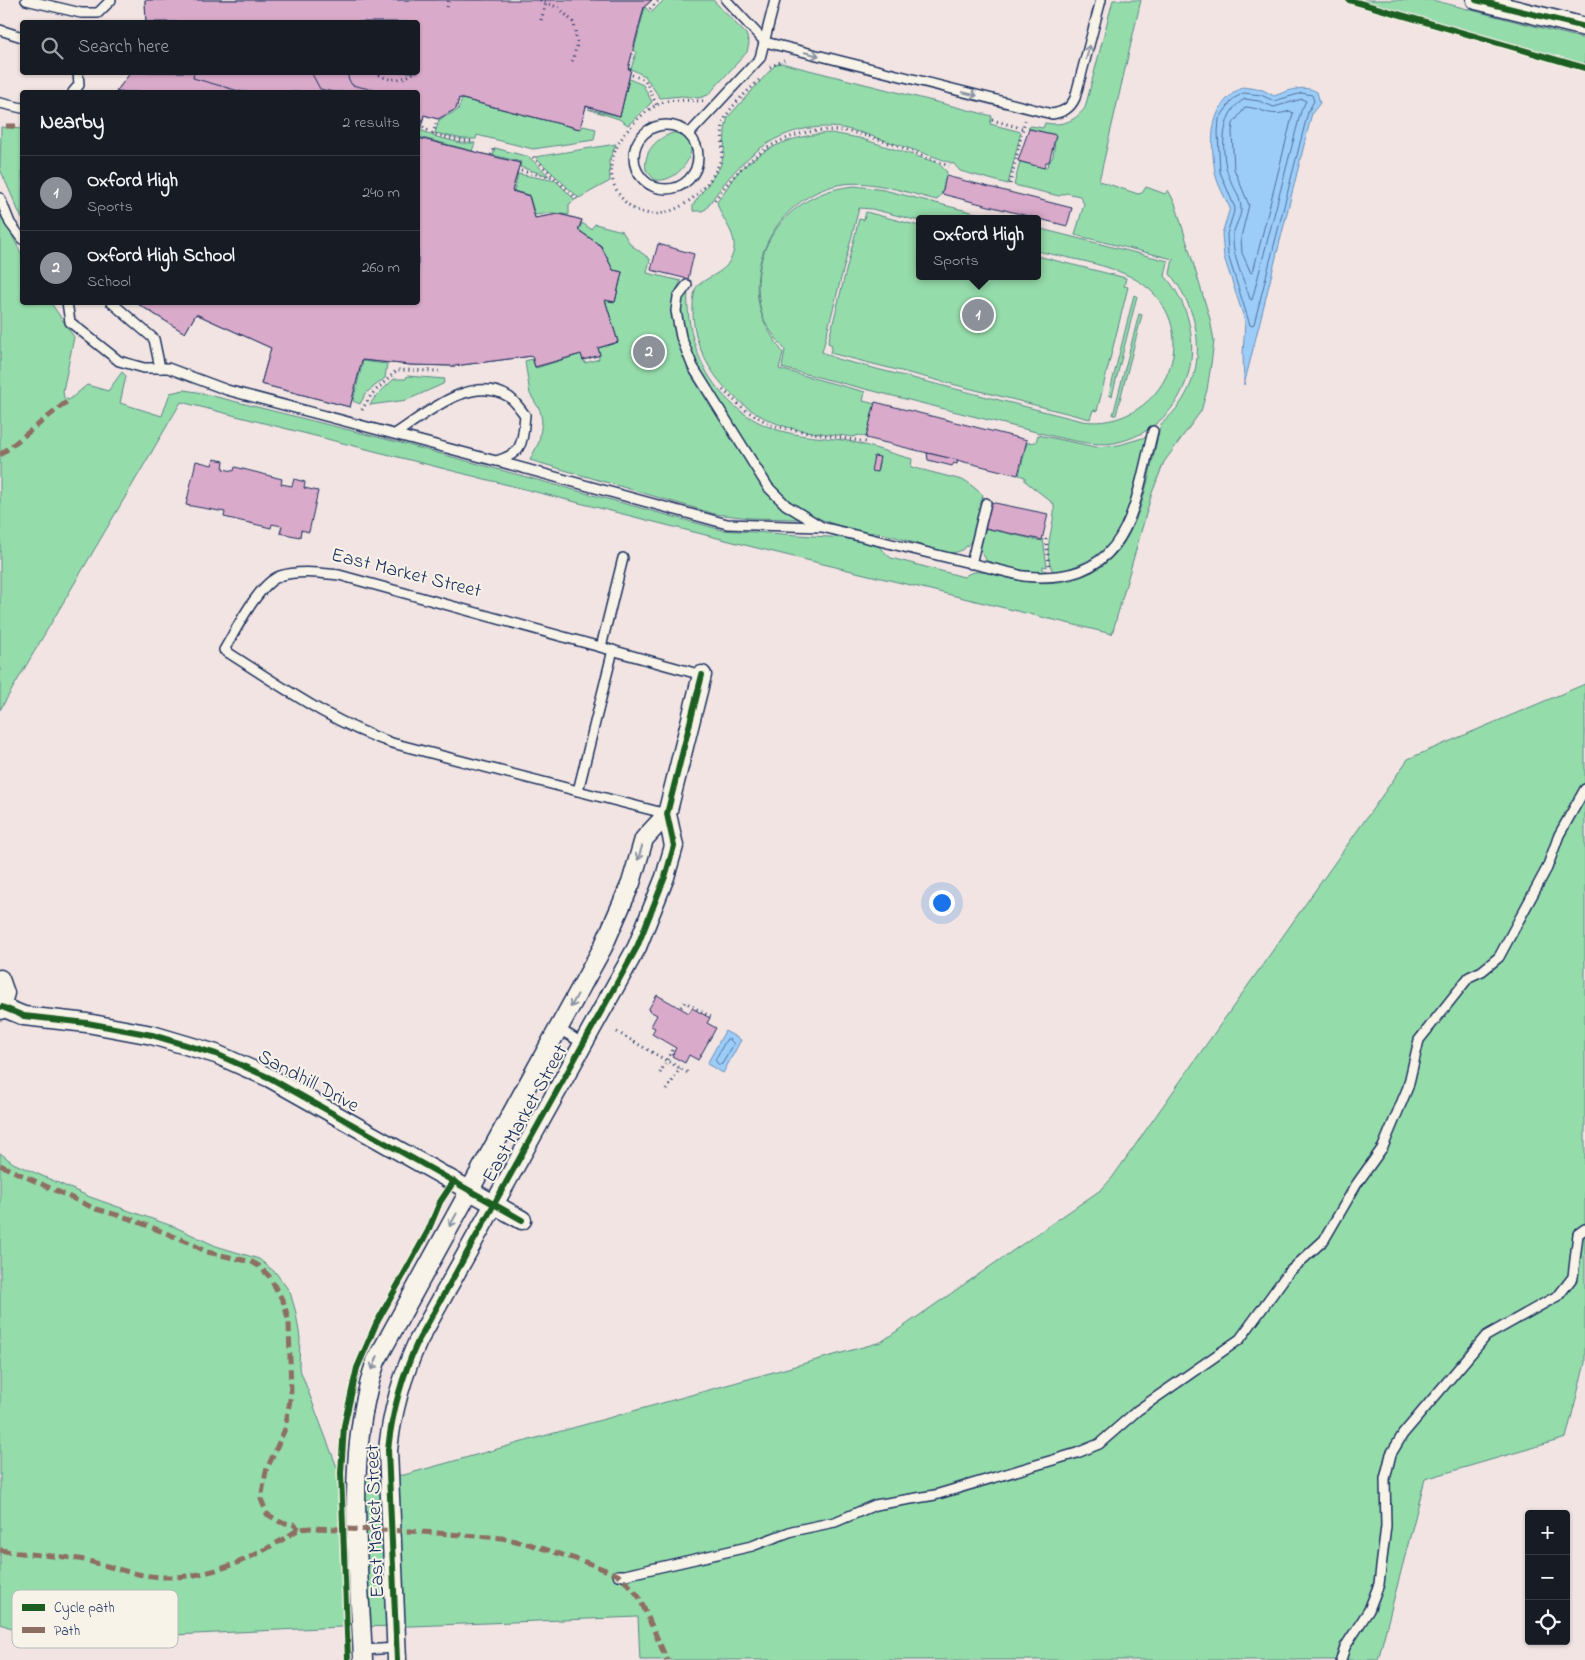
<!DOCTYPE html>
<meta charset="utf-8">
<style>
:root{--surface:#171b24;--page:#20242c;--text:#f1f3f6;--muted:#9ea1a6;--line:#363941;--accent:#8c9099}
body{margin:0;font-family:"Indie Flower",sans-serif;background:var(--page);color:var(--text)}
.controls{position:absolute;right:15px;bottom:15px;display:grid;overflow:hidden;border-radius:5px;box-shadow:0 1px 4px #0004}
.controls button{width:45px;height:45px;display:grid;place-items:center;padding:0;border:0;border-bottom:1px solid var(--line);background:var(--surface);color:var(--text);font:25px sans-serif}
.you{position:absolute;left:941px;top:902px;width:18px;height:18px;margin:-12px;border:4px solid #fff;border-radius:50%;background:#1a73e8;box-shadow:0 0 0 8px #1a73e833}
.badge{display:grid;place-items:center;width:32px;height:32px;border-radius:50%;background:var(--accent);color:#fff;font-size:16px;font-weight:700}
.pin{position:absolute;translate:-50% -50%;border:2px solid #fff;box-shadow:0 1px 5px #0006}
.popup{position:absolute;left:916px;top:215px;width:125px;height:65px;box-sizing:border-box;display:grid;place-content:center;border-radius:5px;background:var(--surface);filter:drop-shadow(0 1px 4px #0005);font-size:16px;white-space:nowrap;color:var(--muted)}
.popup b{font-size:19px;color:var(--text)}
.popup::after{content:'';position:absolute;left:50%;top:100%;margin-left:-10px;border:10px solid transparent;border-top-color:var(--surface)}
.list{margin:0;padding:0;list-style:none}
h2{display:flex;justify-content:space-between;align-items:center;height:65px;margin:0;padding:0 20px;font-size:21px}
h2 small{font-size:16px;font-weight:400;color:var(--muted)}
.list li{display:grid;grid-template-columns:32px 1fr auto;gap:15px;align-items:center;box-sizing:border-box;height:75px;padding:0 20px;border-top:1px solid var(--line)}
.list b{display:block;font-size:19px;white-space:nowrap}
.list p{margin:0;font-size:16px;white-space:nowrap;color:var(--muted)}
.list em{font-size:16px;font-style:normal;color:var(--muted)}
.icon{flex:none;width:28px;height:28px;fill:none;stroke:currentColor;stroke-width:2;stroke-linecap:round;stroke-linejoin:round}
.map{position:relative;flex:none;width:1585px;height:1660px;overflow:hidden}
.search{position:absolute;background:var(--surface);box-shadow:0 1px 4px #0004;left:20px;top:20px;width:400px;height:55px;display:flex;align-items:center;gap:12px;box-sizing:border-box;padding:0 18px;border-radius:5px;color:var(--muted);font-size:19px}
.panel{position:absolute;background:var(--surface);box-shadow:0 1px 4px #0004;left:20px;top:90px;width:400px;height:215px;border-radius:5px}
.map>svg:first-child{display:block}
.green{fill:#95dcab;stroke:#588684}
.water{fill:#9ccdf8;stroke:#688eba}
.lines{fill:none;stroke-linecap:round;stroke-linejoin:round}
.shore{stroke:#4f6e9c;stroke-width:1}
.building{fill:#daaaca;stroke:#1b2f5e}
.lane-casing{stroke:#1b2f5e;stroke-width:12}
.street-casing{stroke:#1b2f5e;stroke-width:21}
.path{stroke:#1b2f5e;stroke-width:3;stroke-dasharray:1 4;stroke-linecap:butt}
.lane{stroke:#f7f3e8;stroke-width:9}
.street{stroke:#f7f3e8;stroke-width:18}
.quiet{stroke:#8d6e63;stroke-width:5;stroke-dasharray:10 5;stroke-linecap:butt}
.cycleway-casing{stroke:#f7f3e8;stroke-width:9}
.cycleway{stroke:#1b5e20;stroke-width:6}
.oneway{stroke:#8991a3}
.labels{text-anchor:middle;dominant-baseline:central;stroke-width:4;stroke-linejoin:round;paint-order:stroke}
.street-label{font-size:20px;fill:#1b2f5e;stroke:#f7f3e8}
.key{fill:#f7f3e8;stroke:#b5b8bf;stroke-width:1}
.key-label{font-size:14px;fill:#1b2f5e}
</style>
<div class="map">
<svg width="1585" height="1660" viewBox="0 0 1585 1660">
<rect width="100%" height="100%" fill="#f1e4e2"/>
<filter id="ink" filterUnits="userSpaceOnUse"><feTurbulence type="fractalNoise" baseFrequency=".02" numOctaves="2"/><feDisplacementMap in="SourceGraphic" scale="10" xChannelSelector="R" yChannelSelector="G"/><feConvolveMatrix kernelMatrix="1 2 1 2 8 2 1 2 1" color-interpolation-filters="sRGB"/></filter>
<g filter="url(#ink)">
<g class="green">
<path d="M664 0H713L746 34 749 43 747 52 708 95 699 98 682 96 660 98 645 76 631 69 636 53 634 50 645 7 651 13Z"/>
<path d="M1113 0H1141L1099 181 1138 194 1142 193 1146 187 1165 194 1168 190 1175 203 1210 319 1214 341 1211 364 1207 390 1201 411 1164 462 1152 493 1112 634 753 547 181 402 0 710V211L22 255V302L51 303 74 337 63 391 64 398 69 400 87 385 108 391 122 372 126 376 120 403 162 416 170 393 184 390 197 392 397 442 722 530 844 538 877 545 891 558 964 577C975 567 991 574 1004 577 1053 590 1103 583 1129 534 1146 503 1152 458 1161 424 1209 385 1207 320 1170 274L1173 259 1075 235 1084 204 1080 196 1066 193 1059 196 1014 185 1020 162 1046 168 1053 156 1056 135 1028 128 1031 126 1043 128 1045 123C1062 126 1074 122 1085 108Z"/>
<path d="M1363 0H1432L1585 39V64Z"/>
<path d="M781 63 992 116 990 124 1021 132 1008 184 960 171 954 164C934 156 913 150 893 143 876 138 859 131 842 128 778 120 738 160 706 209L702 211H693V205L720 167 724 154 725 130 728 117 775 65Z"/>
<path d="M629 79 643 85 652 102 628 125 619 119 588 109 620 116Z"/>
<path d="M462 99 581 129 583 126 596 129 594 140 533 149 477 135 476 139H463L435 133 439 120 458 110Z"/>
<path d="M1 127 22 129V219L0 169Z"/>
<path d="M421 130 433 136 461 143H475L472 151 419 137Z"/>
<path d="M673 133C709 133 685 184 655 180L646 170C643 151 657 138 673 133Z"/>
<path d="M831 133 859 138 938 163 947 172 942 193 937 200C907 193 875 180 843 184 786 193 746 253 760 309 764 326 774 339 783 353L779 369 865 392 863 401 875 404 866 437 859 435 853 437C828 433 801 433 778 424 724 403 683 347 695 290 698 280 722 275 729 262 744 237 722 224 717 202 726 191 730 181 739 171 765 146 796 135 831 133Z"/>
<path d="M616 144 609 161 610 181 579 198 535 157Z"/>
<path d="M495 148 529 157 549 176 520 167 521 162 493 155Z"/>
<path d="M518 174 556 181 575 200 569 204V215L552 213 535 215 529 195 514 191Z"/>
<path d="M855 186 884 190 999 219H919V221L872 209 859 208 822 352 837 359 1082 421C1157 432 1207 340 1148 288 1121 265 1071 259 1037 251V228L1168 261 1165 276C1215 334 1193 427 1114 443 1095 446 1075 441 1056 437L782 368 785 350C776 338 765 326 761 311 746 246 791 191 855 186Z"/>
<path d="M866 212 919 226V276H1037V256L1126 278 1124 286 1128 287 1097 411 1093 410 1090 419 830 353 832 345 828 343 859 219 864 220Z"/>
<path d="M582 223 591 229 595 224 622 231 631 245 650 259 647 273 681 281 673 296 672 318 689 372 763 488 781 506 799 519 750 518 715 514 530 460 539 442 542 421 540 410 530 394 525 361 532 359 536 368 581 354 585 363 599 359 598 348 618 342 605 300 615 302 622 272 613 270 601 246 579 230Z"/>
<path d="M688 289C684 353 720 416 785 432 807 438 831 437 853 442 873 447 893 454 912 459L911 467 966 481 983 495C977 521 977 559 942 552 926 547 891 534 877 533 857 533 820 521 802 510 789 502 777 491 768 479 758 465 750 449 740 434 722 406 658 320 688 289Z"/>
<path d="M1134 295 1137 296 1112 396 1109 395Z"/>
<path d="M1139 314 1142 315 1116 415H1113Z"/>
<path d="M363 361 387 364 385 378 366 393 360 404 353 401Z"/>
<path d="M407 376 445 379 443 384 407 400 370 405 375 397 394 379H406Z"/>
<path d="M1038 435 1096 447 1119 445 1146 437C1144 453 1139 470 1134 486 1121 537 1108 559 1054 573 1040 552 1056 526 1054 504L1025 481V477L1019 475 1027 443 1036 442Z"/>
<path d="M984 528 1042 541 1043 539 1047 567 1043 566V570L1047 571 1046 574 1010 568 987 561 980 550Z"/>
<path d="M1585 684V1363L1566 1438 1425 1479 1378 1660H640L638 1617 412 1626 341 1627 49 1641 0 1624V1153L13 1163 90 1197 175 1227 216 1246 259 1259 276 1273 290 1292 296 1313 300 1338 299 1367 341 1478 404 1475 881 1342 1102 1189 1112 1178 1408 759Z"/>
</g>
<g class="water">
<path d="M1243 87 1263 90 1274 96C1288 91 1303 84 1317 92L1320 103 1312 113 1244 385 1243 354 1245 321 1224 257 1222 234 1230 208C1225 197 1217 184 1215 172 1210 138 1209 105 1243 87Z"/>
<path d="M725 1031 741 1040 723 1073 707 1064Z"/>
</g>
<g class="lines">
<g class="shore">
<path d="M1244 93 1261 95 1274 101 1302 93 1312 95 1314 101 1308 112 1254 324 1252 326 1250 325 1228 255 1227 234 1235 208 1220 172 1218 132 1219 119 1233 99Z"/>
<path d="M1245 99 1259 101 1274 107 1302 99 1306 101 1301 111 1252 300 1250 299C1244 279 1232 257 1233 236 1234 226 1242 217 1241 207 1240 194 1230 183 1227 171 1221 149 1221 110 1245 99Z"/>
<path d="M1246 107C1267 109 1267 118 1290 111L1293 113 1253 272 1251 273 1242 253 1241 237 1249 205 1234 169 1232 132 1233 124Z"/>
<path d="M729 1039 734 1044 722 1064 719 1065 715 1060 726 1040Z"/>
</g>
</g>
<g class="building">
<path d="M145 0H438L437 5 451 9 467 0H484L474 37 495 43 505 37 511 13 571 28 566 52 573 63 592 68 606 8 597 0H652L644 7 628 69H631L620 116 586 106 580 129 459 98 456 109 438 119 424 115 418 138 520 163 512 191 529 196 535 218 559 214 582 220 578 230 601 246 613 270 622 272 615 302 605 300 618 342 598 348 600 355 583 360 581 354 535 367 532 356 454 366 411 365 362 360 350 407 261 384 271 348 196 314 185 333 138 304 136 302H418V98L421 96 423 89 419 88 423 71 418 64V22H146Z"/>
<path d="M145 0H652L644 7 628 69H631L620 116 586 106 580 129 459 98 456 109 438 119 424 115 418 138 520 163 512 191 529 196 535 218 559 214 582 220 578 230 601 246 613 270 622 272 615 302 605 300 618 342 598 348 600 355 583 360 581 354 535 367 532 356 454 366 411 365 362 360 350 407 261 384 271 348 196 314 185 333 138 304 136 302H418V92H116L131 72H418V22H146Z"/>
<path d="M131 72H194L193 78 242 92H116Z"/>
<path d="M311 72H349L348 78 352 85 382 92H333L320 89Z"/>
<path d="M1029 129 1056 135 1049 162H1046L1044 168 1018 161Z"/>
<path d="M946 176 1072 208 1067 226 942 194Z"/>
<path d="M658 244 694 254 688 279 651 270Z"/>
<path d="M875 402 1027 440 1018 475 866 438Z"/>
<path d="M927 453 958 460 957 464 954 463 952 466 928 460Z"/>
<path d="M874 456 880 457 877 472 871 471Z"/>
<path d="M214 459 224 461 223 469 234 471 235 467 282 479 281 484 292 486 294 479 305 482 304 488 318 491 309 532 301 530 300 537 280 533 282 526 272 524 271 528 224 517 225 512 186 505 196 461 212 465Z"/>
<path d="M990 502 1048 514 1042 540 985 528Z"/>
<path d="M657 995 689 1013 692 1008 710 1018 707 1023 716 1028 698 1060 689 1055 685 1063 672 1056 676 1048 652 1034 655 1028 651 1026 657 1015 648 1010Z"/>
</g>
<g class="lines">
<g class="lane-casing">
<g id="lane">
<path d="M26 0 81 13H98L111 0"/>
<path d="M726 0 765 42 1052 114C1063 112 1070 109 1075 98L1101 0"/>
<path d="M0 30 22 37"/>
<path d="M73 92 79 85 78 72"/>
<path d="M0 103 22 108"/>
<circle cx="666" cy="157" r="32"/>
<path d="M689 134 760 58 775 0"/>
<path d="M0 198 10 223 22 239"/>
<path d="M687 285 678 297 676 311 681 337 693 367 768 487 786 505 822 527 1023 576C1129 586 1133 511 1153 431"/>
<path d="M67 302 70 322 119 361 144 368H168L227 390 496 461C525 453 522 441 525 415 520 409 515 401 509 397 471 373 426 414 395 434"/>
<path d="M111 302 154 339 160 368"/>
<path d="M497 461 727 524 820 527"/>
<path d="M971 564 986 503"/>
<path d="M601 647 623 558"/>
<path d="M578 791 613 650"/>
<path d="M667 814 392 743C330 722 278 684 224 650 236 630 258 584 280 576 298 570 320 573 339 575L702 675"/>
<path d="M559 1029 584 1044"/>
<path d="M618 1575H625L752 1546 792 1531 835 1522 875 1505 935 1495 1077 1453 1099 1444 1138 1410 1240 1339 1288 1273 1324 1240 1356 1185 1383 1147 1408 1087 1419 1040 1469 977 1482 971 1499 957 1547 868 1559 835 1585 789"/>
<path d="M363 1650 397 1648"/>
<path d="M1341 1660 1345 1647 1369 1610 1379 1584 1386 1526 1385 1479 1391 1454 1403 1434 1486 1336 1559 1295 1573 1277 1578 1234 1585 1229"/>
</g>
</g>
<g class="street-casing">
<g id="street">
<path d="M1476 0 1585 27"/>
<path d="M0 979 5 993 0 1010"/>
<path d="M2 1007 24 1016 87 1023 152 1035 216 1054 270 1078 522 1220"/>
<path d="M363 1660C359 1562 344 1455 376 1361L603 947 631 883 644 839 667 814"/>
<path d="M397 1660 388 1450C392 1411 402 1376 418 1341L637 947 665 877 674 846 667 814 702 675"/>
</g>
</g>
<g class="path">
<path d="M540 0 559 8 574 23 577 45 572 62"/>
<path d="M447 7 449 0"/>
<path d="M650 9 659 0"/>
<path d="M541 20 546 3"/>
<path d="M770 67 784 60"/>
<path d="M418 71 421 68"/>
<path d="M375 72C387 82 402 81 415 72"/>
<path d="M632 75 645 80 657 106"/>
<path d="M703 101C689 101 674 98 661 103 639 112 610 145 611 170 612 184 618 197 630 206 664 231 710 192 721 159 725 146 720 133 724 121 730 105 750 90 761 78"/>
<path d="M992 120 1025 129"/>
<path d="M423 127 433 134 462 141H475"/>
<path d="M433 134 437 121"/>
<path d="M491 155 494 148"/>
<path d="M533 157 577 199"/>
<path d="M521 171 554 178"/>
<path d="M1010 184 1025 120"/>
<path d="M715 200C747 153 795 120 855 133 887 140 919 155 949 166"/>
<path d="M723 390 745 410 773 426 866 442"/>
<path d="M362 410 371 395 397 370 439 371"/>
<path d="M1046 539 1049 565"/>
<path d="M681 1007 685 1002 711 1017"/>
<path d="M617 1032 690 1074"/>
<path d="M660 1073 674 1047"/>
<path d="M667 1090 680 1068"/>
</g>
<use href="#lane" class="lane"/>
<use href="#street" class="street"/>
<g class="quiet">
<path d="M6 126H22"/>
<path d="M0 455 69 400"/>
<path d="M0 1165 96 1209 131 1219 188 1242 207 1252 252 1262 259 1266 269 1276 284 1303 289 1323 291 1394 285 1429 266 1471 261 1499 267 1514 280 1522 293 1524 299 1529"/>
<path d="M0 1550C26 1555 53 1555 79 1559 99 1563 118 1570 138 1574 197 1586 251 1561 299 1529L311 1528 409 1531 502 1538 529 1544 588 1563 618 1575 632 1588 639 1597 667 1660"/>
</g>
<g class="cycleway-casing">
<g id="cycleway">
<path d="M1349 0 1585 68"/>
<path d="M1476 0 1585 27"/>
<path d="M2 1007 24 1016 87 1023 152 1035 216 1054 270 1078 522 1220"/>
<path d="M348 1660 341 1473 344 1426 357 1368 376 1324 428 1231 440 1202 454 1181"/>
<path d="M397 1660 388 1450C392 1411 402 1376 418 1341L637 947 665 877 674 846 667 814 702 675"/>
</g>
</g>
<use href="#cycleway" class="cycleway"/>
</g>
<defs><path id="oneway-shaft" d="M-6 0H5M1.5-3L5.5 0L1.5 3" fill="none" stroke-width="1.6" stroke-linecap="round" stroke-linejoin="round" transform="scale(1.25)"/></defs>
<g class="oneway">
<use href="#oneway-shaft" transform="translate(1088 52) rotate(-76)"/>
<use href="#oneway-shaft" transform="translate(812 54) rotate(14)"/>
<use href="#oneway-shaft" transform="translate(970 94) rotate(14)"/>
<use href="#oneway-shaft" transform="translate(640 853) rotate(107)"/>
<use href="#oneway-shaft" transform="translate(574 1001) rotate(118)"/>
<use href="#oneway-shaft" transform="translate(453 1220) rotate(119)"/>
<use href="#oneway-shaft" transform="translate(375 1363) rotate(111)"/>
</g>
</g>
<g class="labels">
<g class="street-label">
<text transform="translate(406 574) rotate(14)">East Market Street</text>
<text transform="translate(308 1082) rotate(28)">Sandhill Drive</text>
<text transform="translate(526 1114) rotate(-61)">East Market Street</text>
<text transform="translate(376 1521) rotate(-92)">East Market Street</text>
</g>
</g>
<rect x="12" y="1590" width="166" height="58" rx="8" class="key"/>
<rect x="22" y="1604" width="23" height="7" fill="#1b5e20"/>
<rect x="22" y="1627" width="23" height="6" fill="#8d6e63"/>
<g class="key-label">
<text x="54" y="1612">Cycle path</text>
<text x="54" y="1635">Path</text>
</g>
</svg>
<div class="controls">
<button>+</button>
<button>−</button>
<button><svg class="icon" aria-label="locate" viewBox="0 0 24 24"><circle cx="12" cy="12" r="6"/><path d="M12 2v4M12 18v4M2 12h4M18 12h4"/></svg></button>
</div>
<div class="you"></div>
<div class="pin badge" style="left:978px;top:315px">1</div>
<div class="popup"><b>Oxford High</b>Sports</div>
<div class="pin badge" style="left:649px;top:352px">2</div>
<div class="search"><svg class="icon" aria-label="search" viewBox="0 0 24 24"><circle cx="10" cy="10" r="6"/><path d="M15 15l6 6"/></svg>Search here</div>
<section class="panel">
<h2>Nearby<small>2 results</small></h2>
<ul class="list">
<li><span class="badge">1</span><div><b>Oxford High</b><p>Sports</p></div><em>240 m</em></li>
<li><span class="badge">2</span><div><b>Oxford High School</b><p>School</p></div><em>260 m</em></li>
</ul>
</section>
</div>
